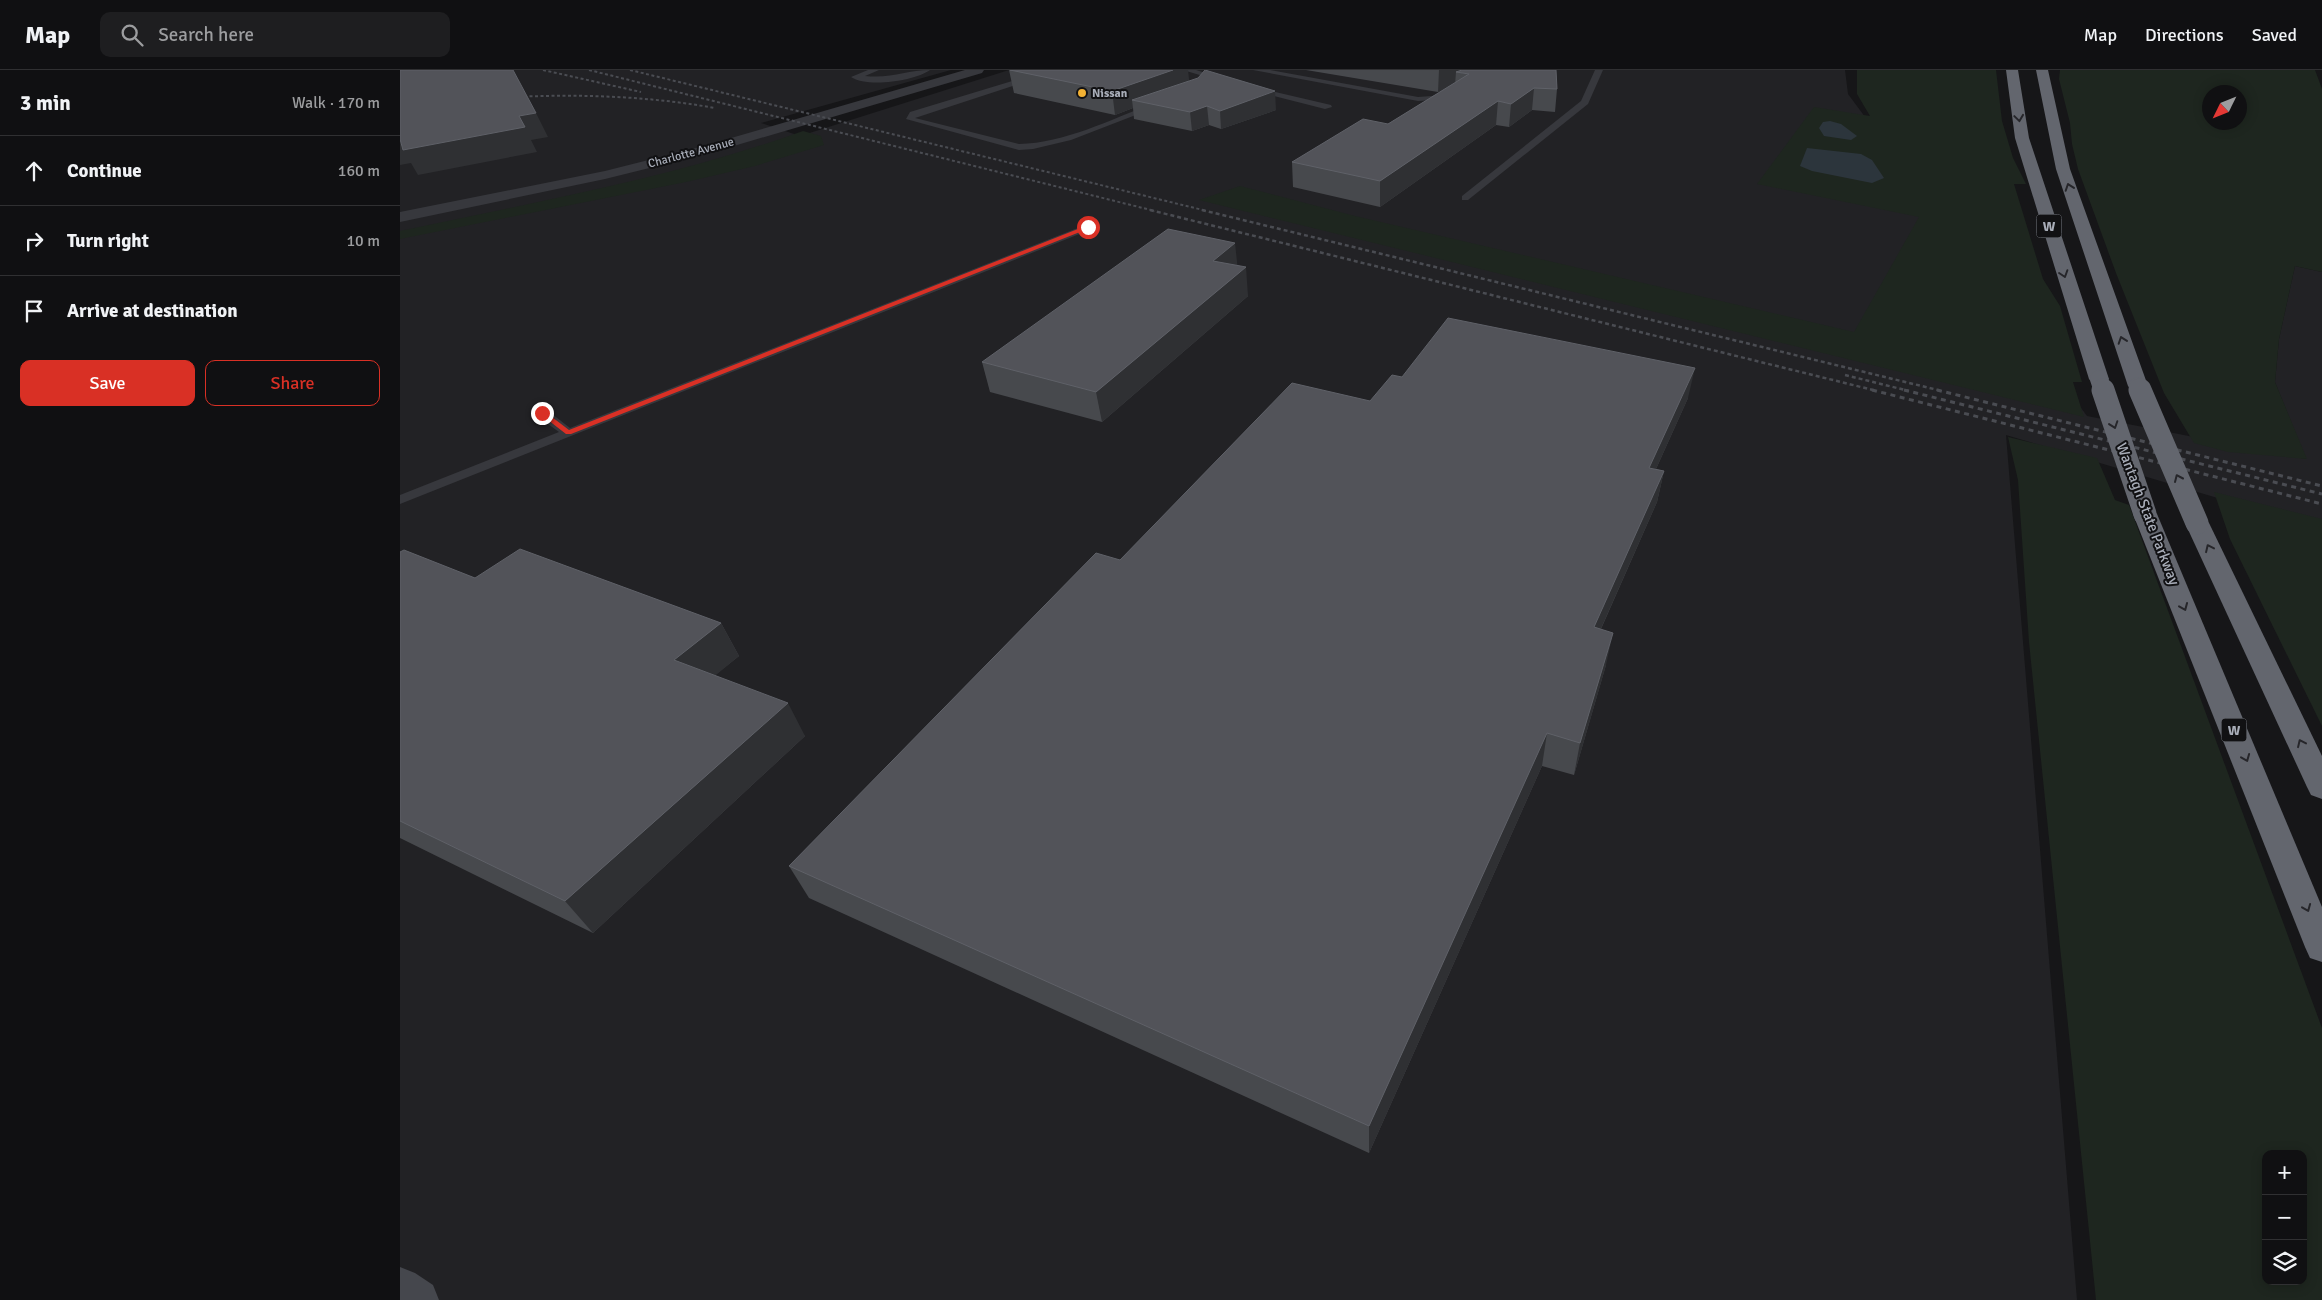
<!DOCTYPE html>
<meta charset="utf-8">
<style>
:root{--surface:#101012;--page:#1e1e20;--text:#f1f3f6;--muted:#9c9d9f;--line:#303032;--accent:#d93025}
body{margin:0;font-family:Signika,sans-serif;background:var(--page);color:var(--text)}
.controls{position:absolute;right:15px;bottom:15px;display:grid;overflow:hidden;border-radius:10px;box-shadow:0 2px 12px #0003}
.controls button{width:45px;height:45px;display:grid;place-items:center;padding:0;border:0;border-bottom:1px solid var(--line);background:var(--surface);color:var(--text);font:25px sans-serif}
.compass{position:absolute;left:1802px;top:15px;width:45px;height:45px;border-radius:50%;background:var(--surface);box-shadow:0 2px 12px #0003;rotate:227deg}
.stop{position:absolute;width:15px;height:15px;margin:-11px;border:4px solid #d93025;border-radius:50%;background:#fff}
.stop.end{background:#d93025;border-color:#fff;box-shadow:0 1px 5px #0008}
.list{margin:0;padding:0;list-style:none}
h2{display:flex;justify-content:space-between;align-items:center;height:65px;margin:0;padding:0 20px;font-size:21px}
h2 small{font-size:16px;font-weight:400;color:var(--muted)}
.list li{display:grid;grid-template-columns:32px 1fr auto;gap:15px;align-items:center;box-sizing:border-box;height:70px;padding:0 20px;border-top:1px solid var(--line)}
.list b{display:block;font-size:19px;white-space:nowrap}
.list em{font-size:16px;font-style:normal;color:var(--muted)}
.actions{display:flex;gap:10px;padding:15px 20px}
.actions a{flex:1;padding:11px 0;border:1px solid var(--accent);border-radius:10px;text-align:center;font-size:18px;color:var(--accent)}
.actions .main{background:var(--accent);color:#fff}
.icon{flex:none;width:28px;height:28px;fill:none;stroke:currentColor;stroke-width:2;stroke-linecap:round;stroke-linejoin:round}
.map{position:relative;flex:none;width:1922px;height:1230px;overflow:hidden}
header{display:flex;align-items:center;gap:30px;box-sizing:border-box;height:70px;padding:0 25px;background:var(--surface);border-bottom:1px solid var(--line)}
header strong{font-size:24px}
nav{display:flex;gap:28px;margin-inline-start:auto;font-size:18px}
.search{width:350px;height:45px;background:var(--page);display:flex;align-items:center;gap:12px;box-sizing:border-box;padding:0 18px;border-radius:10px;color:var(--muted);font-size:19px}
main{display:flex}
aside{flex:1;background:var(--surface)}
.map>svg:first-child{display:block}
.built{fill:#222225}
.green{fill:#1e261f;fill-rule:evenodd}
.water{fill:#2c353c}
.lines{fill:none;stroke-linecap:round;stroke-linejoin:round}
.service{fill:#37383d;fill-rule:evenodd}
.tertiary{fill:#37383d;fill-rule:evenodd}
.secondary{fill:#45474d;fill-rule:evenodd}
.motorway{fill:#63666e;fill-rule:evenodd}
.rail-far2{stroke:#4a4c52;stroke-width:2;stroke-dasharray:3 2.5;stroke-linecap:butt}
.rail-far1{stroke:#4a4c52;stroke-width:2.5;stroke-dasharray:4 3;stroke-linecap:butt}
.rail{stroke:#4a4c52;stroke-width:3;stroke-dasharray:5 4.5;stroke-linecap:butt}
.motorway-bridge-far1{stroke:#63666e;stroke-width:18}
.motorway-bridge{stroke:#63666e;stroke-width:23}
.wall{fill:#47494d}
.shaded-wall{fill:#2f3033}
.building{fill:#525359;stroke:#5f6168}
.oneway{stroke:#26262a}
.route{fill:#d93025}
.poi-dot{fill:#f2b134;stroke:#111113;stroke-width:2}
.labels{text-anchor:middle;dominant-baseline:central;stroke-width:4;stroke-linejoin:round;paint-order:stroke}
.far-poi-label{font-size:12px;font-weight:bold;fill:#a8adb8;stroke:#111113;text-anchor:start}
.far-street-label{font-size:12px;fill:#a8adb8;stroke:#111113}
.shield{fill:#111113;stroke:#7b7e86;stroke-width:1}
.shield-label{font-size:14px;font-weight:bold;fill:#a8adb8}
.street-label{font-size:15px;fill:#a8adb8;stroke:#111113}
</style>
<header>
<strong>Map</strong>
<div class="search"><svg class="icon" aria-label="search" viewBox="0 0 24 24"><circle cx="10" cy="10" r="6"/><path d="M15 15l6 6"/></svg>Search here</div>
<nav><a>Map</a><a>Directions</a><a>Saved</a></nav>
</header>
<main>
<aside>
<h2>3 min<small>Walk · 170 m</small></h2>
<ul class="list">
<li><svg class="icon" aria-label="ahead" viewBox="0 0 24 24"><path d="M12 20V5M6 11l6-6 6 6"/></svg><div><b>Continue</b></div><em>160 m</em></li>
<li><svg class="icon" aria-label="right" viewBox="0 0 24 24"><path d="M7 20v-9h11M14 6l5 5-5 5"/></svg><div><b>Turn right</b></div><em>10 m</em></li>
<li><svg class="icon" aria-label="arrive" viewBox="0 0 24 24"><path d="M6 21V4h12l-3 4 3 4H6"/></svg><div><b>Arrive at destination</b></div></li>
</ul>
<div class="actions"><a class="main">Save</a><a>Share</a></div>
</aside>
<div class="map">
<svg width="1922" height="1230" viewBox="0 0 1922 1230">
<rect width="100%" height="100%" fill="#161618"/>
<path class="built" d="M0 0H551L361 53 400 66 609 0H1445L1448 24 1687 346 1906 389 1875 312 1879 269 1895 196 1922 202V454L1831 432 1606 365 1677 1230H0Z"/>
<g class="green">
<path d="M1457 0H1596L1602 51 1613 88 1626 114H1614L1643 209 1660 236 1682 312H1673L1684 347 799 130 840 116 955 146 1454 262 1519 147 1357 114 1414 37 1470 46 1457 24Z"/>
<path d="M1660 0H1915L1922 19V202L1895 196 1879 269 1875 312 1907 389 1828 382 1794 373 1764 323 1716 203 1678 99 1672 74 1670 53 1659 9ZM1810 22H1840V52H1810Z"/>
<path d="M403 61 421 66 424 75 355 96 286 112 0 169V161C135 132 273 108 403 61Z"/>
<path d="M1608 367 1697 388 1715 430 1729 435 1922 958V1230H1696L1629 572 1618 410ZM1866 1084H1903V1211H1866Z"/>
<path d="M1814 422 1922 449V656L1830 469Z"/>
</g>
<g class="water">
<path d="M1430 51 1441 54 1457 66 1451 70 1424 66 1419 58 1423 52Z"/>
<path d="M1407 78 1461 84 1472 90 1484 108 1472 113 1412 101 1400 96Z"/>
</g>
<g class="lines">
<g class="service">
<path d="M468 0H479L465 6C491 9 507 0 530 0 515 11 467 18 451 7Z"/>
<path d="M649 0H661L515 48 619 74C665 73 709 50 752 34L759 36 671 70 633 79 619 80 506 49 510 42Z"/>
<path d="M783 0H796L827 10 823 12Z"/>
<path d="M853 0H870L1018 27 1032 26 1054 18 1058 20 1036 30 1018 31Z"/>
<path d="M1195 0H1203L1188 34 1068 130H1062V126L1181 31Z"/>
<path d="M850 16 931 35 932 37 925 39 850 20Z"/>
<path d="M688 154 693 157 692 159 0 434V425L159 362 137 346 135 343 137 340H147L170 358Z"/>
</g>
<path class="tertiary" d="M565 0H584L582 3 310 83 205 109 0 152V142L205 101 300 77Z"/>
<path class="secondary" d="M0 1197 15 1203 33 1215 39 1230H0Z"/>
<g class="motorway">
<path d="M1606 0H1618L1629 68 1709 309 1706 313 1699 315 1692 313 1689 309 1615 68Z"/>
<path d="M1636 0H1648L1670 99 1748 316 1745 320 1738 322 1731 320 1728 316 1656 99Z"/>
<path d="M1745 437 1753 439 1757 444 1922 837V892L1910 888 1905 877 1733 444 1737 439Z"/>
<path d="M1797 446 1805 448 1809 453 1922 686V729L1911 725 1907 717 1785 453 1789 448Z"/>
</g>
<g class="rail-far2">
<path d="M143 0 241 22"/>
<path d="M189 0 755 141"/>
<path d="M230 0 807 141"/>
<path d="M113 27C181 24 248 26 315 38"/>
</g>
<g class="rail-far1">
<path d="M750 140 1477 321"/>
<path d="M802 140 1542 321"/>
<path d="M1445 305 1509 321"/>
</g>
<g class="rail">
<path d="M1472 320 1922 434"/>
<path d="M1504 320 1922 424"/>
<path d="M1537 320 1922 416"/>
</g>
<g class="motorway-bridge-far1">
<path d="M1699 309 1703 321"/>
<path d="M1738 316 1740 321"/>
</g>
<g class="motorway-bridge">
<path d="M1703 320 1745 444"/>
<path d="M1740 320 1797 453"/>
</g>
</g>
<g class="wall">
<path d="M609 0 789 11 876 40 821 59 809 55 792 61 734 49 733 38 715 45 614 23Z"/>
<path d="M906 0H1156L1157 19 1155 42 1132 40 1109 57 1096 55 980 137 893 117 892 92 988 54 1045 19 1038 22Z"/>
<path d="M837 196 848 226 702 352 590 322 582 292Z"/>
<path d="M1002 307 1288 328 1256 399 1264 401 1257 432 1201 559 1206 595 1174 705 1142 696 969 1083 409 828 389 796 720 490 970 331Z"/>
<path d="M0 482 75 508 321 553 339 586 315 605 405 666 193 863 0 768Z"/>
</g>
<g class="shaded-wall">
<path d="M773 0H788L790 18 732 30 733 38 715 45 712 21Z"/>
<path d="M1039 0H1086L1069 4 1056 2 1055 15 1038 22Z"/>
<path d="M1134 18 1132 40 1109 57 1111 34Z"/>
<path d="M875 21 876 40 821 59 820 41Z"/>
<path d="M1098 31 1096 55 980 137V111Z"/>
<path d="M807 36 809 55 792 61 790 42Z"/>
<path d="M136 43 148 67 131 70 137 82 18 105 11 93 0 95V68Z"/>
<path d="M835 173 838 201 813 191Z"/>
<path d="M846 197 848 226 702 352 696 322Z"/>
<path d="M1295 298 1288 328 1242 430 1249 398Z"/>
<path d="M1264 401 1257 432 1187 590 1194 557Z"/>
<path d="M321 553 339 586 294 623 274 590Z"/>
<path d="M1213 563 1206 595 1174 705 1180 673Z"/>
<path d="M388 633 405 666 193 863 165 831Z"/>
<path d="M1147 663 1142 696 969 1083V1056Z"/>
</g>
<g class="building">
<path d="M0 0H113L136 43 119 46 125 57 3 80 0 69Z"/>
<path d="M610 0H773L712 21Z"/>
<path d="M805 0 875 21 820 41 807 36 790 42 732 30 798 8Z"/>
<path d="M1062 0H1156L1157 19 1134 18 1111 34 1098 31 980 111 892 92 963 49 988 54 1069 4 1056 2Z"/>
<path d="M768 159 835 173 813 191 846 197 696 322 582 292Z"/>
<path d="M1048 248 1295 298 1249 398 1264 401 1194 557 1213 563 1180 673 1147 663 969 1056 389 796 696 483 720 490 892 313 970 331 992 305 1002 307Z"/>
<path d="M120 479 321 553 274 590 388 633 165 831 0 751V482L4 480 75 508Z"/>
</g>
<defs><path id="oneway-chevron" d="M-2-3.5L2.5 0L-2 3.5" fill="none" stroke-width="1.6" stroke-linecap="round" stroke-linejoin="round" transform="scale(1.25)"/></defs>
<g class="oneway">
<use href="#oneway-chevron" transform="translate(1619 48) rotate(82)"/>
<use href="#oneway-chevron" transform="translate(1669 117) rotate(-109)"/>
<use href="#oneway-chevron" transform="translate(1664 204) rotate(72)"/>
<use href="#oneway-chevron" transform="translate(1722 270) rotate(-109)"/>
<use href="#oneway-chevron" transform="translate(1714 355) rotate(71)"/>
<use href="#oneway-chevron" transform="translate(1778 408) rotate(-114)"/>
<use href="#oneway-chevron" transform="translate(1809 478) rotate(-115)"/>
<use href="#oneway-chevron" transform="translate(1784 537) rotate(67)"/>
<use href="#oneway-chevron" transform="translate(1901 673) rotate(-115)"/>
<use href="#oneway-chevron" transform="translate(1846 688) rotate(68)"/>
<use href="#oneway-chevron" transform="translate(1907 838) rotate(68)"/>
</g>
<path class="route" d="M688 155 690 158 171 364H166L139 343 144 341 169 360Z"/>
<circle class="poi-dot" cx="682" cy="23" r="5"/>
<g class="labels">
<g class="far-poi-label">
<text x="692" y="23">Nissan</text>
</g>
<g class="far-street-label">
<text transform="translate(291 83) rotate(-15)">Charlotte Avenue</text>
</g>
<g class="shield">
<rect x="1636.5" y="144.5" width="25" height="23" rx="4"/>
<rect x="1821.5" y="648.5" width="25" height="23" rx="4"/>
</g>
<g class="shield-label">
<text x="1649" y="156">W</text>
<text x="1834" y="660">W</text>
</g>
<g class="street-label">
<text transform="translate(1748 444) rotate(69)">Wantagh State Parkway</text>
</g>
</g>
</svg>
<div class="controls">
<button>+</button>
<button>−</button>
<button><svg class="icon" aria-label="layers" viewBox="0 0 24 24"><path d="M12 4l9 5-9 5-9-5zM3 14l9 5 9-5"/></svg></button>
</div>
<svg class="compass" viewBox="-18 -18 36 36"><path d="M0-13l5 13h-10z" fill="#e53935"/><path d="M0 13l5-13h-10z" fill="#9c9d9f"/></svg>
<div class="stop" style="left:688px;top:157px"></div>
<div class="stop end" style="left:142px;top:343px"></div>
</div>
</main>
